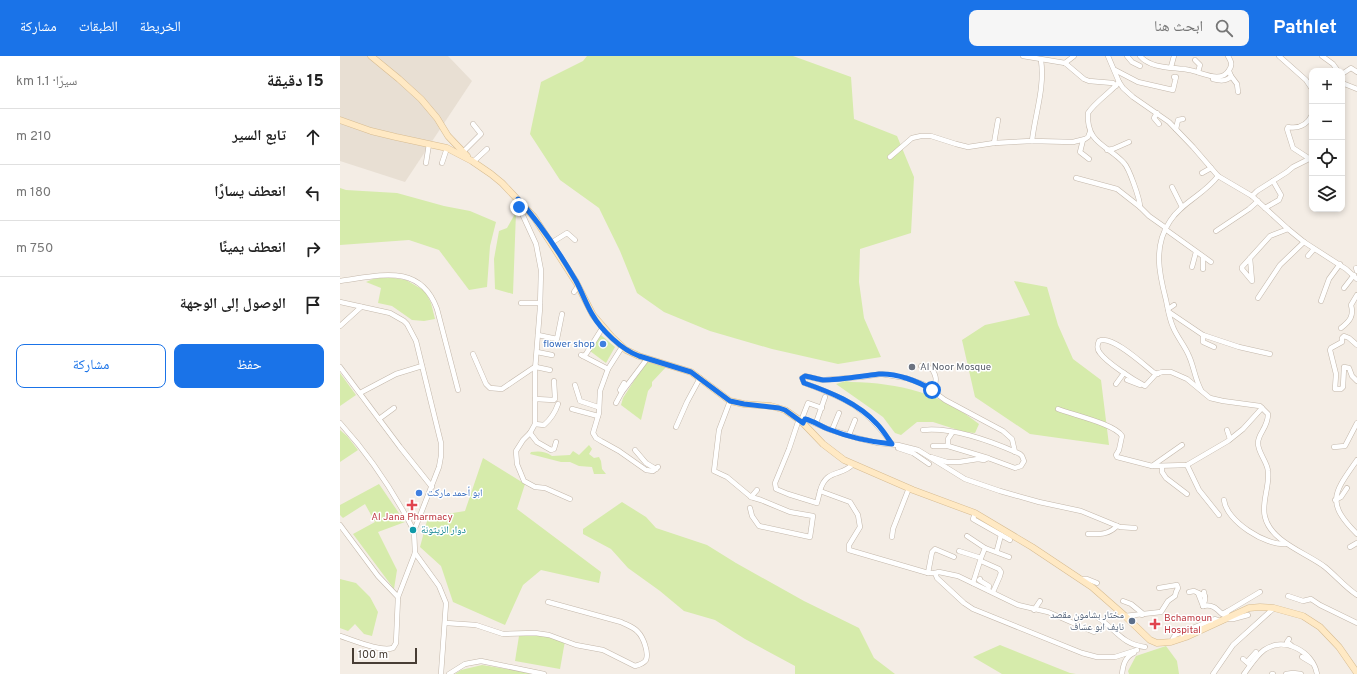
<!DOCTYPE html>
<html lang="ar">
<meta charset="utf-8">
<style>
:root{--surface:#fff;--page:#f6f6f6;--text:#222;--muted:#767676;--line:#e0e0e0;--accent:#1a73e8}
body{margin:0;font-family:Overpass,"Noto Naskh Arabic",sans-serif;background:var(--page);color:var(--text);direction:rtl}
.controls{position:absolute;right:12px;top:12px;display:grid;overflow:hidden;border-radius:8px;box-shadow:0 2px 6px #0003}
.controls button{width:36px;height:36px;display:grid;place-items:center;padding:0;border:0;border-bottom:1px solid var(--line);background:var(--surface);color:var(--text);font:20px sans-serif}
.scale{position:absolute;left:12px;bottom:10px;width:65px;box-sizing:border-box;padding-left:4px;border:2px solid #473d34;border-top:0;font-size:11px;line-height:14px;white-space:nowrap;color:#473d34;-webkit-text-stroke:3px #fff;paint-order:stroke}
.stop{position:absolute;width:12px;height:12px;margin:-9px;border:3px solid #1a73e8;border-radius:50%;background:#fff}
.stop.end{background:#1a73e8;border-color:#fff;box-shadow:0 1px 4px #0008}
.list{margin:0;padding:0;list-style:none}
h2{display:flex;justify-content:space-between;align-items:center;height:52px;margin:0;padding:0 16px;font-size:17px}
h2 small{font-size:13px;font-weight:400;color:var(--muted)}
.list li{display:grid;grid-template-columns:26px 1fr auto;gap:12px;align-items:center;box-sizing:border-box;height:56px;padding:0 16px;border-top:1px solid var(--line)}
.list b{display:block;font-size:15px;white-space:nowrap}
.list em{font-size:13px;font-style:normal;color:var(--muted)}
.actions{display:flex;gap:8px;padding:12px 16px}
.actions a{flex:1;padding:9px 0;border:1px solid var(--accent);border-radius:8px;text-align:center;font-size:14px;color:var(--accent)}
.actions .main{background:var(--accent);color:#fff}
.icon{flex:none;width:22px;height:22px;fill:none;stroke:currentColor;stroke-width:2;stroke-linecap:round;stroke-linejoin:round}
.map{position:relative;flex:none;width:1017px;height:618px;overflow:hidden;direction:ltr}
header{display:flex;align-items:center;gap:24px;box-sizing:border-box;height:56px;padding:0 20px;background:var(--accent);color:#fff}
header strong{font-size:19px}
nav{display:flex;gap:22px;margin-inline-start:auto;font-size:14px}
.search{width:280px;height:36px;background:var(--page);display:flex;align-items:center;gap:10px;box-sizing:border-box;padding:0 14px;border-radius:8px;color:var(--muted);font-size:15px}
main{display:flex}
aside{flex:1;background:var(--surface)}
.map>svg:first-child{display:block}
.residential{fill:#e8dfd3}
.green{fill:#d6ebab}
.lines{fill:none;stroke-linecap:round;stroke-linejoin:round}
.minor-casing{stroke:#c3b7aa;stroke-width:5.5}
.secondary-casing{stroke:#d7bc92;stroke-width:7}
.minor{stroke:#fff;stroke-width:4.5}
.secondary{stroke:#ffe9c4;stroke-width:6}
.route{stroke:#1a73e8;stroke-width:5}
.shop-dot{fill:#3f7fe0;stroke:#fff;stroke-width:1.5}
.worship-dot{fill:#6b7280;stroke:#fff;stroke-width:1.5}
.health-dot{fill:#e0444e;stroke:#fff;stroke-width:1.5}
.culture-dot{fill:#0f9aa8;stroke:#fff;stroke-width:1.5}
.service-dot{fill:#5c6f8a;stroke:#fff;stroke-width:1.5}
.labels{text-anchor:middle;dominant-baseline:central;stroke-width:3;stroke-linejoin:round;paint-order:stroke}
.shop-label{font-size:10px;fill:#366cbe;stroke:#fff;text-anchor:end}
.worship-label{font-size:10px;fill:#5b616d;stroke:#fff;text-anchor:start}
.health-label{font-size:10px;fill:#be3a42;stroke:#fff}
.culture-label{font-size:10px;fill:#0d838f;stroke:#fff;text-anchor:start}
.service-label{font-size:10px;fill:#4e5e75;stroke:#fff;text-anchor:end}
</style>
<header>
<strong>Pathlet</strong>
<div class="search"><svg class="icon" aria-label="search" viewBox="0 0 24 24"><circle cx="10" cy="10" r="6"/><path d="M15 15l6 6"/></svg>ابحث هنا</div>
<nav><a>الخريطة</a><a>الطبقات</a><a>مشاركة</a></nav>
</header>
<main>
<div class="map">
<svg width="1017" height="618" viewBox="0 0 1017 618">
<rect width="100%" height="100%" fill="#f4ede5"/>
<path class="residential" d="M0 0H108L132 25 65 126 0 105Z"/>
<g class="green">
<path d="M247 0H453L511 21 514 63 557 80 574 121 571 177 520 193 519 226 524 262 541 301 498 308 432 293 370 275 324 256 297 237 280 195 259 152 220 124 190 78 201 26 243 5Z"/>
<path d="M0 132 6 134 57 137 104 150 130 155 156 166 150 190 147 231 129 234 99 194 69 184 0 189Z"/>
<path d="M176 156 173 238 155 233 154 203 159 175 167 172Z"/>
<path d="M47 221 66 224 85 235 91 247 95 263 84 265 72 264 52 250 38 247 41 232 26 226 33 223Z"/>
<path d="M674 225 707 231 718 269 733 303 761 324 769 389 690 378 635 341 622 284 645 269 690 259Z"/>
<path d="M261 279 275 291 266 307 250 295Z"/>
<path d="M306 306 326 311 312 326V330L308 335 301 364 281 349 283 342Z"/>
<path d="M0 317 16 339 0 350Z"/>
<path d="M506 325 511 326C560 327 600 337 639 368L635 377 624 376 593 366H577L561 379 555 377 543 361 496 328Z"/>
<path d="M0 374 7 380 18 394 0 406Z"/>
<path d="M249 389 252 393 249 398 254 402 259 401 261 405 262 413 266 418H254L252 411 239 410 230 406H221L190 398 191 396C199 395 205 395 212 400L230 399 233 395 239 399Z"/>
<path d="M143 402 185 428 177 453 261 516 259 527 201 514 183 529 165 569 113 546 101 510 80 491 88 461 125 455Z"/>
<path d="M39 428 65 466 38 476 57 514 54 533 13 478 35 466 25 448 3 462 0 459V449Z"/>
<path d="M282 446 306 461 316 472 367 489 396 507 464 545 519 572 534 602 555 618H455V610L405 583 375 564 344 555 320 535 288 512 271 493 243 478V473Z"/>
<path d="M0 523 16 527 30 541 38 556 32 580 24 578 15 568 8 575 0 572Z"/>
<path d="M191 579 211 581 225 585 220 613 175 605 179 580Z"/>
<path d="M660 589 730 617 736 618H662L633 601Z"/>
<path d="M826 590 837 605 839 618H789L788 615 796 600Z"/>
<path d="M142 609 198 618H115L121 614Z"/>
</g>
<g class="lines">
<g class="minor-casing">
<g id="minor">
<path d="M683 0 725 7 744 23 749 25 773 27 776 30"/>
<path d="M768 0 779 26 783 32 793 41 829 66 853 91 878 120 912 140 948 173 964 186 1006 213 1017 223"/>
<path d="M787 0 792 6 800 10"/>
<path d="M800 0C811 13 833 11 849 14 862 16 881 28 889 14 893 9 891 5 888 0"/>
<path d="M939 0 966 24 972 33"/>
<path d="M982 0 993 8 998 15"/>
<path d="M855 4 860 9 858 16"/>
<path d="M725 7 734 0"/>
<path d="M831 11 834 0"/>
<path d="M775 14 798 26 833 34 836 21H834"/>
<path d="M1002 18 1011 12 1017 16"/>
<path d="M891 20 897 28 898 36"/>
<path d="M873 23C880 25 887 26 891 20L889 15"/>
<path d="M779 26C770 37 756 45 748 57 746 88 768 89 784 107 789 112 800 143 800 151L809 160 826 172"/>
<path d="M1002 27 1017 33"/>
<path d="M817 57 814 62 819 68"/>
<path d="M836 73 838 64 843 63"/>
<path d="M743 84 740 96 749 103"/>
<path d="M692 85C695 58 705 32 701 4"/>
<path d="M654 87 658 64"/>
<path d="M767 94 773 93 789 86"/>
<path d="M123 96 141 78 133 68"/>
<path d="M550 101 572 82 581 80H591L616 88 628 91 654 87 692 85 733 86 745 83 748 81 750 76"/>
<path d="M970 103 953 92 947 73 948 71C958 73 967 69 972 59"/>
<path d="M133 106 147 93"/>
<path d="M86 107 89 88"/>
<path d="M102 107 107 92"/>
<path d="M862 117 871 112"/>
<path d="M736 122 777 133 800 151"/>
<path d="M832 131 842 151"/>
<path d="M912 140 917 135 947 116 953 111 971 102"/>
<path d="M178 144 179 151 196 188 201 214 200 252 195 314V368L190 377 183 384 176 395 177 408 184 425 195 431 205 432 230 443"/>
<path d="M925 152 939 144 941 139 933 125"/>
<path d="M825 173 871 206"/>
<path d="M876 175 909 153 918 145"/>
<path d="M211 187 227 177 235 184"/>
<path d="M968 200 974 193"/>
<path d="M910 202 912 225 902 213V211L930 180 948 173"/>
<path d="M852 211 856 196"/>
<path d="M1016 212 1017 215"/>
<path d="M863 213V201"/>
<path d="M0 225C38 220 80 206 97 253L118 334"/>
<path d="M1004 232 1014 219"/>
<path d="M234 236 238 230"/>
<path d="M918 242 940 209 964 186"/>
<path d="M981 245 989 223 1000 208"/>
<path d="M0 246 50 257 64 265 67 268 76 285 101 387V400L99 411 74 475 75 497 58 541"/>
<path d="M181 247H200"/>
<path d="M828 253 834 249"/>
<path d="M829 256 863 279 899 291 930 298"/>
<path d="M0 270 21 251"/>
<path d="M1001 272C1010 265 1014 260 1011 249L1017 239"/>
<path d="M198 279 217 283 222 258"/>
<path d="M863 279V286L874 291"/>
<path d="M1017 289 1009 282 1004 280 1002 282V286L991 292 990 294 996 318 995 333H1001L1003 331 1004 311 1009 312 1012 320 1017 325"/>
<path d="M282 291 268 313 260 335 259 357 253 377 256 382 261 385 279 395 306 414 313 415 318 411"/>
<path d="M197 296 212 299"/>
<path d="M133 298 146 328 150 332 162 333 196 310"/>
<path d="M241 299 243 300 246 298 263 271"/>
<path d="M243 300 268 313"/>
<path d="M581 310 592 313C597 321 597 326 592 334"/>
<path d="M0 311 60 391 92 431"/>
<path d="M196 311 210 314"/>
<path d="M818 318 813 316C803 308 771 278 759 285 757 289 757 294 760 297 767 307 794 324 805 330L816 318 822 316H831L847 323 870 342 883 345 920 350 928 358C928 372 918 377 918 387 918 397 927 405 928 415 930 430 921 447 925 461 931 486 967 497 985 511 996 520 1005 531 1017 539"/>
<path d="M787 324 800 329"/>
<path d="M776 328 784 317"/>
<path d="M235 329 240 345 258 351"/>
<path d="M861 334C855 323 854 311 849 300 845 290 837 281 833 271 829 262 828 253 826 244 819 217 813 190 830 165 842 146 865 138 878 120"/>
<path d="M282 336 280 334 284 327"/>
<path d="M20 337 56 318 82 310"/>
<path d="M195 343 214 344 215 343 214 325"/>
<path d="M390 345 379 374 374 415 387 421 411 441 417 434"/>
<path d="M276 347 282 336 307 303"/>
<path d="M232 353 258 360"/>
<path d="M718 353C733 359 775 368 782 380L779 394 776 399 777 401 812 410 847 409 888 385 903 373 922 352"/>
<path d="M39 363 54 352"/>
<path d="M459 363 449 393 435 427 436 433 448 438 477 447 480 435"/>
<path d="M461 365 468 347 482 352"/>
<path d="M0 367C30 400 54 436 74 475"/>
<path d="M463 367 465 363 488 373 517 382 538 387 558 389 578 394 625 423 660 435 699 446 741 455 780 471 795 472"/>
<path d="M476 367 485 341"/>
<path d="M195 368 204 369C211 363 215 357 218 348"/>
<path d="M336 371 347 346 360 322"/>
<path d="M492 374 499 357"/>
<path d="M583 374C612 371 653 386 680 398L682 400 684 405 681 410 675 412 648 402 608 390H593"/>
<path d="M887 374 890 383"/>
<path d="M190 377 197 386 211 394 214 393 216 386"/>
<path d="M509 379 515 364"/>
<path d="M552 388C526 351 505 342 464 327L462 322 465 320 482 324 521 321 541 318 566 322 583 328 605 344 663 375 672 383 675 396"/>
<path d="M608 390V383L612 377"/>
<path d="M994 391 1005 390 1017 367"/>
<path d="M558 392 573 397 589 408"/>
<path d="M295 394 306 407 316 413"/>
<path d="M591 401 607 406H619L638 403 644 404 648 402"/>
<path d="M1017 404C994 437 985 446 1017 478"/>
<path d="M513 408C502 421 486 412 480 435L510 446 518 459 520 471 509 489V494L588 517H595"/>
<path d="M847 409 859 434 879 459"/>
<path d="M812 410 842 389"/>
<path d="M822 411V416L826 422 847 438"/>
<path d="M884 444C886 465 926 490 946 488"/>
<path d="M995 444 1001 441 1007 432"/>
<path d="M410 452 412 460 419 470 470 481 473 460 450 456 421 444 411 441"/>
<path d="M635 457 633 463 670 484"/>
<path d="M0 469 38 520 58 541 56 587 53 592C40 596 13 584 0 580"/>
<path d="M748 478C760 478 768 479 777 470"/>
<path d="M627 480 645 492 641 502"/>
<path d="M552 481 553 473 569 432"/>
<path d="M1010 491 1017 487"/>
<path d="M645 492 669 501"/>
<path d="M657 494 661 479"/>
<path d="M619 495 641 502 633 527"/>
<path d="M75 497 99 530 106 547 101 618"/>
<path d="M641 505 659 513 661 516 660 520 653 536"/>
<path d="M588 517 592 496 595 493 614 501"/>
<path d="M640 523 639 524 649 530 648 534"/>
<path d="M740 523H747L757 527"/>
<path d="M849 536 854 535 865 540"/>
<path d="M858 537 863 550"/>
<path d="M948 540 963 545 971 543 980 549 1017 567"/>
<path d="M783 545 791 548 802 557V559"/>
<path d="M863 550C872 548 876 552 882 558L888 555"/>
<path d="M863 550 865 544 864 536"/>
<path d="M694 554 700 545"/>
<path d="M785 560 821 556 828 545 835 540 836 536 838 532 837 529 819 532"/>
<path d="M757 561C776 573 781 588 805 591"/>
<path d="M886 563H893L908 559"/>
<path d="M883 564 888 555 920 536"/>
<path d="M106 567 136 569 163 578 195 577 209 579 236 589 263 594 295 610C299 609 304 607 306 604 309 596 303 581 298 576 294 571 287 569 281 566L208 546"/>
<path d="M754 576 708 556 678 549 618 520 599 516 595 517 597 522 624 547 633 553 742 597 757 601H775L797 594"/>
<path d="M949 583 947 586 951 589"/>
<path d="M831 586 835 579 875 563 880 565"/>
<path d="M962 601 972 607"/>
<path d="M903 603 909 608"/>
<path d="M907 606 916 596"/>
<path d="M109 618 125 608 141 605 204 618"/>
<path d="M782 618C783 609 785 601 794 597"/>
<path d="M873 618 893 589 934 552"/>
<path d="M904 618C910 610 916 600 924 594 944 580 973 595 977 618"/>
<path d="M932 618H933"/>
<path d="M946 618 953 617 961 618"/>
</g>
</g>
<g class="secondary-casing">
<g id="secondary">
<path d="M31 0 59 23 81 43 97 62 108 80 127 100"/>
<path d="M0 64 31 75 56 81 107 92 132 105 151 118 162 127 194 161 236 226 253 259 272 281 286 294 299 300 351 316 390 345 404 348 431 350 445 354 461 365 483 388 504 404 573 434 635 457 692 491 752 531 785 560 810 584 817 587 831 586 846 581 909 552 920 551 934 552 963 560 980 571 999 591 1017 617"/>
</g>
</g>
<use href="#minor" class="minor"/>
<use href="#secondary" class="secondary"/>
</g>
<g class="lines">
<path class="route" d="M179 151 178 143C201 168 219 196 236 225 242 236 246 248 252 258 261 274 282 294 299 300L351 316 390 345 404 348 439 352 445 354 463 367 465 363C474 365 480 370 488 373 508 381 531 386 552 388 547 381 543 374 537 368 518 347 490 336 464 327L462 322 465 320C471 321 477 323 483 324 502 324 520 320 539 318 556 317 578 325 592 334"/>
</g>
<g class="shop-dot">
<circle cx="263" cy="288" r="4"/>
<circle cx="79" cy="437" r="4"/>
</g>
<circle class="worship-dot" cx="572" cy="311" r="4"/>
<g class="health-dot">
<path d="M70 443h4v4h4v4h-4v4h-4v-4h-4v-4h4z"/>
<path d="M813 562h4v4h4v4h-4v4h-4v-4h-4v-4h4z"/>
</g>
<circle class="culture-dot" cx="73" cy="474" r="4"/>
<circle class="service-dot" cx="792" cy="565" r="4"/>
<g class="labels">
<g class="shop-label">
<text x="255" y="288">flower shop</text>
<text x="87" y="437" text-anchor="start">ابو أحمد ماركت</text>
</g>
<g class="worship-label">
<text x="580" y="311">Al Noor Mosque</text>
</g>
<g class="health-label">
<text x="72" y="461">Al Jana Pharmacy</text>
<text x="824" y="562" text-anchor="start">Bchamoun<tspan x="824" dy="12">Hospital</tspan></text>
</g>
<g class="culture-label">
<text x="81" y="474">دوار الزيتونة</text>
</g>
<g class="service-label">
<text x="784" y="559">مختار بشامون مقصد<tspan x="784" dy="12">نايف ابو عسّاف</tspan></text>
</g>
</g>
</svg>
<div class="controls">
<button>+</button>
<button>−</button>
<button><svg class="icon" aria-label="locate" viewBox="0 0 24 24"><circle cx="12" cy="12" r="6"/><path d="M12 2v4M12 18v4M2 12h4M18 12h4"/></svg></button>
<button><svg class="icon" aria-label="layers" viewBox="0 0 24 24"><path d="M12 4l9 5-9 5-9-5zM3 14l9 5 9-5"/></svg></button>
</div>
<div class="scale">100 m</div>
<div class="stop" style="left:592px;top:334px"></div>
<div class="stop end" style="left:179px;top:151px"></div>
</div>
<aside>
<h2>15 دقيقة<small>سيرًا · 1.1 km</small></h2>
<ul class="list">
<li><svg class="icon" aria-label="ahead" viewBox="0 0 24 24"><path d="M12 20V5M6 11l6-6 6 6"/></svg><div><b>تابع السير</b></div><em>210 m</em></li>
<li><svg class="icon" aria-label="left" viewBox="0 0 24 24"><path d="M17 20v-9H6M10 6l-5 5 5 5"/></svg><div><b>انعطف يسارًا</b></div><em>180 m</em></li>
<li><svg class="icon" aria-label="right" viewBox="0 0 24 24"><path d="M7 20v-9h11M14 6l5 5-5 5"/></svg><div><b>انعطف يمينًا</b></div><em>750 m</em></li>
<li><svg class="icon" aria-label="arrive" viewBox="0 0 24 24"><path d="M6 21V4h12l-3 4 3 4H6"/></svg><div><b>الوصول إلى الوجهة</b></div></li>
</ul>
<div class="actions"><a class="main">حفظ</a><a>مشاركة</a></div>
</aside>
</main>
